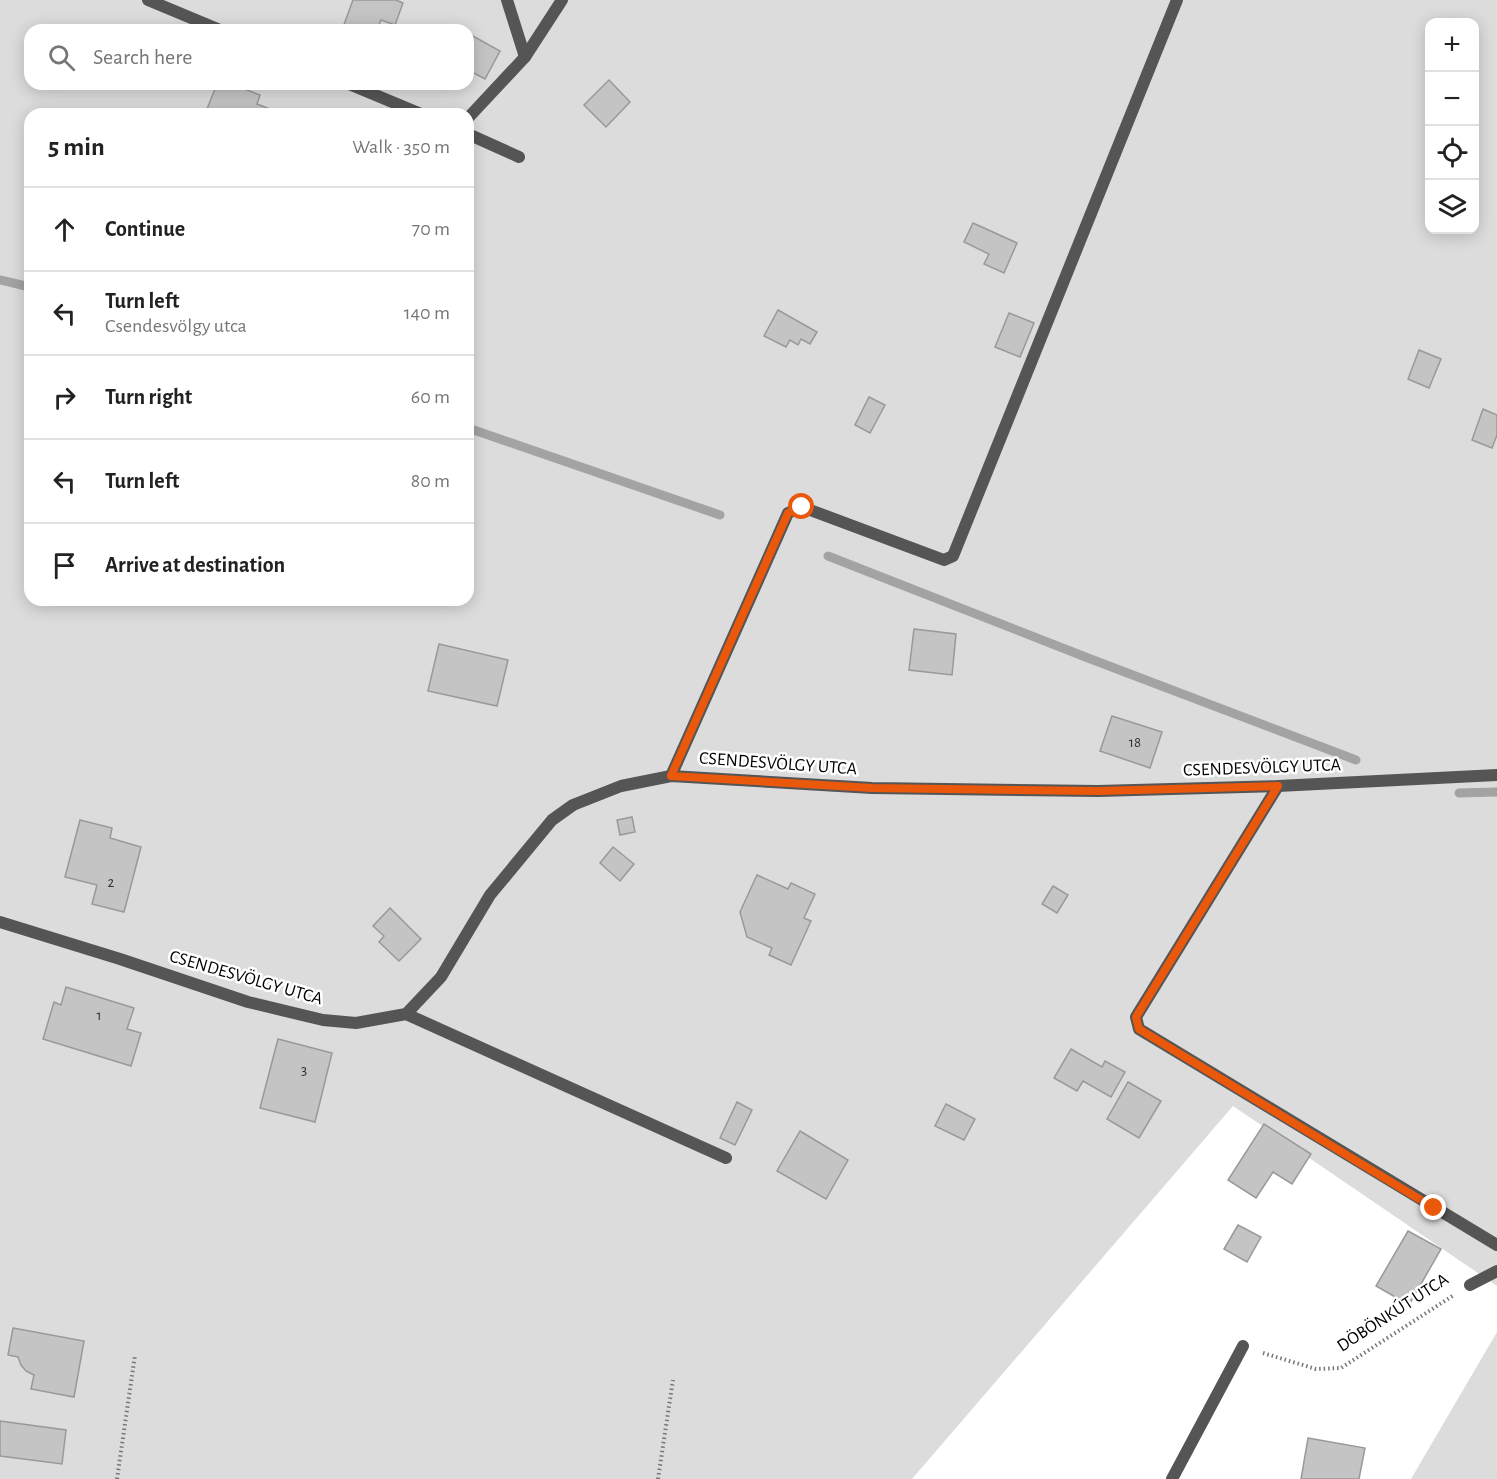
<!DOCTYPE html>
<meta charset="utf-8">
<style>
:root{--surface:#fff;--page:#f2f2f2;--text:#222;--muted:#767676;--line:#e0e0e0}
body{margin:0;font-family:"Alegreya Sans",sans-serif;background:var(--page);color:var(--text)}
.controls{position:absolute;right:18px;top:18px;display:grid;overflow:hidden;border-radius:12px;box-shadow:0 3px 15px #0003}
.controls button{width:54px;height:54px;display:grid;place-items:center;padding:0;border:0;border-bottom:2px solid var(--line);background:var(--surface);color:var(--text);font:30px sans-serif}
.stop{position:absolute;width:18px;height:18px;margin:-14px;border:4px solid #ea580c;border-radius:50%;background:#fff}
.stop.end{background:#ea580c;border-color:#fff;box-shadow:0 2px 6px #0008}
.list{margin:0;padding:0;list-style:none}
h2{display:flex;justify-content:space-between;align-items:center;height:78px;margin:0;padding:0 24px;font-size:26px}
h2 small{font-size:20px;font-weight:400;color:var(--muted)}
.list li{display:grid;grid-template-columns:39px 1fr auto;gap:18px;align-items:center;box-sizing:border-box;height:84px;padding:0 24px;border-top:2px solid var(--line)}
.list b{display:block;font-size:22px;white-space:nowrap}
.list p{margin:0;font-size:20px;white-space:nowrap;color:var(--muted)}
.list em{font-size:20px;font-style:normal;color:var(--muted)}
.icon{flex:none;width:33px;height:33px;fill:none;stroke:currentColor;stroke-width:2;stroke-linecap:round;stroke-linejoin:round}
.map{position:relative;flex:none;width:1497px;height:1479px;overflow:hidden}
.search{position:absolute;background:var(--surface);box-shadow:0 3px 15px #0003;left:24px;top:24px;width:450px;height:66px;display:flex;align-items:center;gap:15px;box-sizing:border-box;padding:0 21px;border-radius:18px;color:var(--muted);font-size:22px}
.panel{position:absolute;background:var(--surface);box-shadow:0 3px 15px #0003;left:24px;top:108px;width:450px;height:498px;border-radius:18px}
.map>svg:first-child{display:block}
.green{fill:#dcdcdc;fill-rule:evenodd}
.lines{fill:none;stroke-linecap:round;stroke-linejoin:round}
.stream{stroke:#a3a3a3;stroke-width:9}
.building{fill:#c4c4c4;stroke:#999;stroke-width:1.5}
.path{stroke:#777;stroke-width:4;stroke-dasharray:1.5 3;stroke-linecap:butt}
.lane{stroke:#555;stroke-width:12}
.street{stroke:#555;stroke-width:12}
.route{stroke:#ea580c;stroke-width:8}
.labels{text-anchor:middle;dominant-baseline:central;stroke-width:5;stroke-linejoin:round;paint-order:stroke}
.number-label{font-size:15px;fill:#313131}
.street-label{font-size:18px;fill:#000;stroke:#fff}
</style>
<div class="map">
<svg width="1497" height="1479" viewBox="0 0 1497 1479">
<rect width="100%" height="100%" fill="#fff"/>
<g class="green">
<path d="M0 0H1497V1286L1233 1106 912 1479H0ZM1430 22H1474V230H1430ZM30 30H468V84H30ZM30 114H468V600H30Z"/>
<path d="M1497 1332V1479H1411Z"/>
</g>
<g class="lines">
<g class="stream">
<path d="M0 280 30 287"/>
<path d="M468 428 720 515"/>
<path d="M828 556 1088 658 1356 760"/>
<path d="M1459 793 1497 792"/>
</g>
</g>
<g class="building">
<path d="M353 0H396L403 3 395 25 381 20 377 30H342Z"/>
<path d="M471 35 500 51 485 79 468 70V41Z"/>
<path d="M609 80 630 102 606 127 584 105Z"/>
<path d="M217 84H231L260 95 257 104 280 113V114H205Z"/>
<path d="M973 223 1017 243 1004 273 984 264 989 254 964 242Z"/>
<path d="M778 310 817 332 810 344 801 339 798 345 790 340 786 347 764 336Z"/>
<path d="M1009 313 1034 323 1020 357 995 347Z"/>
<path d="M1419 350 1441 359 1429 388 1408 379Z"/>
<path d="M869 397 885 405 870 433 855 425Z"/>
<path d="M1483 409 1497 415V435L1492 448 1472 440Z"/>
<path d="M914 629 956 634 952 675 909 670Z"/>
<path d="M439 644 508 660 497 706 428 691Z"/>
<path d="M1112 716 1162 732 1150 768 1100 751Z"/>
<path d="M632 817 635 832 620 835 617 820Z"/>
<path d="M80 820 112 828 110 838 141 847 124 912 92 904 97 885 65 877Z"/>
<path d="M613 847 634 864 620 881 600 863Z"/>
<path d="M757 875 788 889 791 883 815 894 804 918 811 921 791 965 769 955 772 948 747 937 740 912Z"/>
<path d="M1053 886 1068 895 1057 913 1042 904Z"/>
<path d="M390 908 421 939 399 961 379 942 384 936 373 926Z"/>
<path d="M66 987 134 1008 127 1029 141 1033 131 1066 43 1039 54 1002 61 1005Z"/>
<path d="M278 1039 332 1053 315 1122 260 1108Z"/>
<path d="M1071 1049 1102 1067 1105 1061 1125 1072 1111 1097 1083 1081 1077 1091 1054 1078Z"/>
<path d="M1128 1082 1161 1101 1139 1138 1107 1119Z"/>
<path d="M737 1102 752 1110 735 1145 720 1138Z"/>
<path d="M946 1104 975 1119 964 1140 935 1126Z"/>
<path d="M1264 1124 1311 1154 1292 1184 1273 1172 1256 1198 1228 1180Z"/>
<path d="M800 1131 848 1160 826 1199 777 1171Z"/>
<path d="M1238 1225 1261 1237 1247 1262 1224 1249Z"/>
<path d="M1408 1231 1441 1249 1409 1305 1376 1286Z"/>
<path d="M13 1328 84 1341 74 1397 31 1389 34 1375 26 1371 21 1365 18 1357 8 1355Z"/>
<path d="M0 1421 66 1430 62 1464 0 1456Z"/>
<path d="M1308 1438 1365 1448 1359 1479H1301Z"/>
</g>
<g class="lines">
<g class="path">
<path d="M1263 1353 1316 1369 1341 1368 1454 1295"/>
<path d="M117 1479 135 1355"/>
<path d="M658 1479 673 1380"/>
</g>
<g class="lane">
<path d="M507 0 525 57 562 0"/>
<path d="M468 118 525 57"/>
</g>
<g class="street">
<path d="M148 0 220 30"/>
<path d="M349 84 421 114"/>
<path d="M468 134 519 157"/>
<path d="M671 776 788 513 802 507 944 560 953 556 1177 0"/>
<path d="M1278 786 1136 1017 1139 1029 1497 1245"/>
<path d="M0 922 120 959 248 1002 323 1020 356 1023 406 1014 441 977 490 895 552 820 573 805 621 786 671 776 872 788 1098 791 1278 786 1497 775"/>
<path d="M406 1014 726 1158"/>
<path d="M1470 1285 1497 1271"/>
<path d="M1172 1479 1243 1346"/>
</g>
</g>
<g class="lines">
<path class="route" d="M802 507 788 513 671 776 872 788 1098 791 1278 786 1136 1017 1139 1029 1434 1208"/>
</g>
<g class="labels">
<g class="number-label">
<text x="1135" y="742">18</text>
<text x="111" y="882">2</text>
<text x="99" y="1015">1</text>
<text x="304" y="1070">3</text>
</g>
<g class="street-label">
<text transform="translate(778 764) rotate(4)">CSENDESVÖLGY UTCA</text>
<text transform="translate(1262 768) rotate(-2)">CSENDESVÖLGY UTCA</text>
<text transform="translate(246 978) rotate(16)">CSENDESVÖLGY UTCA</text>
<text transform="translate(1393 1313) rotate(-33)">DÖBÖNKÚT UTCA</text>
</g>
</g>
</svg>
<div class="controls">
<button>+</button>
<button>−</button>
<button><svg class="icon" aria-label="locate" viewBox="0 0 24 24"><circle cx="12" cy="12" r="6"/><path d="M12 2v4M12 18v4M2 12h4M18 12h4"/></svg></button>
<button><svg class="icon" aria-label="layers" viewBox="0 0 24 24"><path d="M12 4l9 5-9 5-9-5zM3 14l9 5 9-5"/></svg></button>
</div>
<div class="stop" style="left:802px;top:507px"></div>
<div class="stop end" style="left:1434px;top:1208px"></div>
<div class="search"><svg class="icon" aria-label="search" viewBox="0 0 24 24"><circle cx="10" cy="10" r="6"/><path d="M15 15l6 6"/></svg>Search here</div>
<section class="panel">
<h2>5 min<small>Walk · 350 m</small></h2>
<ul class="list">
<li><svg class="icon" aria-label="ahead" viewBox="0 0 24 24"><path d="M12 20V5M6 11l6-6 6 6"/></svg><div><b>Continue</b></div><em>70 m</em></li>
<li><svg class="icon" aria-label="left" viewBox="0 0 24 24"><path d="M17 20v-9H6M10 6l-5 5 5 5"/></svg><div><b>Turn left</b><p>Csendesvölgy utca</p></div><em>140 m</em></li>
<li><svg class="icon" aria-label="right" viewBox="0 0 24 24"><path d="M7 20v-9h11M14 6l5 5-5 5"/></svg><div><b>Turn right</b></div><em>60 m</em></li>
<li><svg class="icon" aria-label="left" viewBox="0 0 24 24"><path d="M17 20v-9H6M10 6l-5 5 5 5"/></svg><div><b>Turn left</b></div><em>80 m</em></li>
<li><svg class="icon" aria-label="arrive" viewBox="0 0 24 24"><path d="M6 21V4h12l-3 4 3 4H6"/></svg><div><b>Arrive at destination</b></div></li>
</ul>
</section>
</div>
